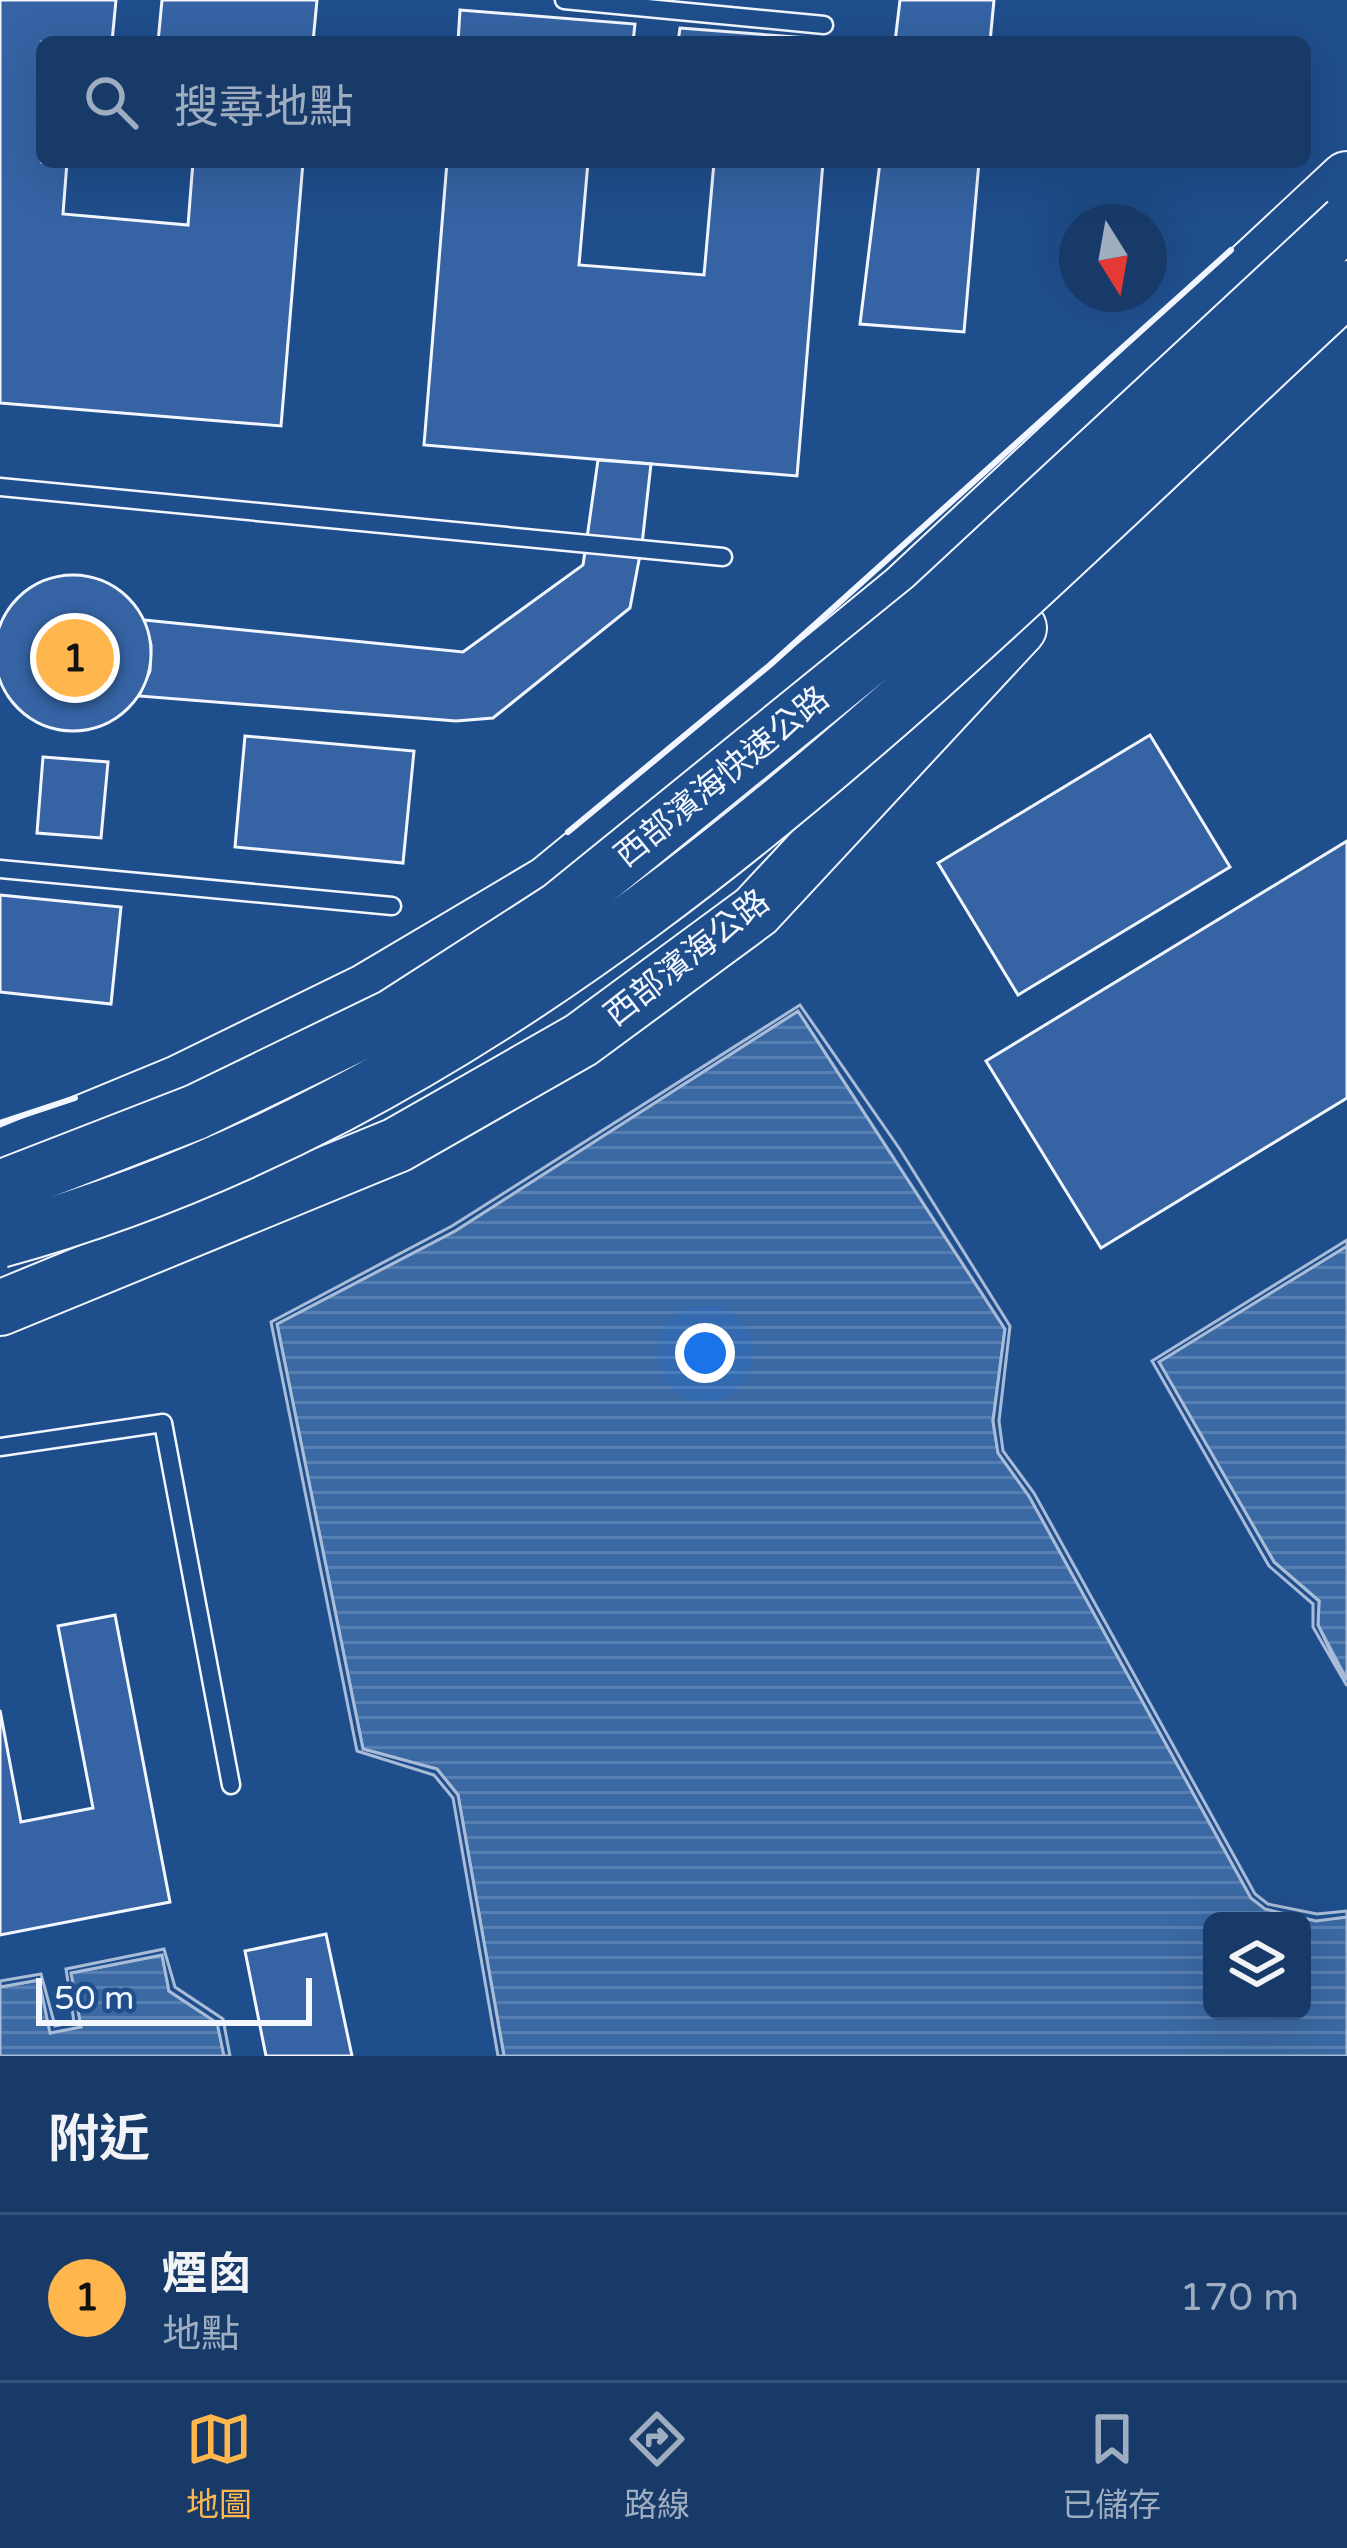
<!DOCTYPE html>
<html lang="zh-TW">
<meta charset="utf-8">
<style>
:root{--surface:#173a69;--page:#244571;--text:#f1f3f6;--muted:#9eadc0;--line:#36547d;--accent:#ffb74d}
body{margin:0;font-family:"Varela Round","Noto Sans TC",sans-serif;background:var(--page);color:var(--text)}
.controls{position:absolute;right:36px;bottom:36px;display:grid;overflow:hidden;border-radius:18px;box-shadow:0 12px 48px #0002}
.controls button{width:108px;height:108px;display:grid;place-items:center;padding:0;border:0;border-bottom:3px solid var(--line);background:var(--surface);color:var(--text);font:60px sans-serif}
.compass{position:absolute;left:1059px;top:204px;width:108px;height:108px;border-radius:50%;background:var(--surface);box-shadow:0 12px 48px #0002;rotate:169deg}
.scale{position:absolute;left:36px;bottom:30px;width:276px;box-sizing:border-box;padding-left:12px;border:6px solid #f2f6ff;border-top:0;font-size:33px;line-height:42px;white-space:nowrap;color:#f2f6ff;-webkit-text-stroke:9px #1f4e8c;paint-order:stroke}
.you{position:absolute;left:705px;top:1353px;width:42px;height:42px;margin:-30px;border:9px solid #fff;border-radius:50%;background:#1a73e8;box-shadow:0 0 0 18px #1a73e833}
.badge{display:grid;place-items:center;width:78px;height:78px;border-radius:50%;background:var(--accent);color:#111;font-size:39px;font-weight:700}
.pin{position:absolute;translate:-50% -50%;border:6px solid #fff;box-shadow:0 3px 12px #0006}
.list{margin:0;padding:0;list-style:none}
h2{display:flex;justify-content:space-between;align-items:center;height:156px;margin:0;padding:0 48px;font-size:51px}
h2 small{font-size:39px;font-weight:400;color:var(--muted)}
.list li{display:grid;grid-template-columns:78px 1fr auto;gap:36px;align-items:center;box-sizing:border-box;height:168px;padding:0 48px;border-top:3px solid var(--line)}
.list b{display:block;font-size:45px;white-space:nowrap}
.list p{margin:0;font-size:39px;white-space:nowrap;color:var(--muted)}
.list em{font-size:39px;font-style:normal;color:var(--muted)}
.icon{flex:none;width:66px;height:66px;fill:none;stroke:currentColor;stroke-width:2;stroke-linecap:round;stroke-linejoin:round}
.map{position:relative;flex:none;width:1347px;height:2056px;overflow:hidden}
.search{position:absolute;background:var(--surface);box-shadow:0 12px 48px #0002;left:36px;right:36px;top:36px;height:132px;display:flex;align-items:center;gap:30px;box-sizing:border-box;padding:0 42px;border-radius:18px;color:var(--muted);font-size:45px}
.sheet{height:324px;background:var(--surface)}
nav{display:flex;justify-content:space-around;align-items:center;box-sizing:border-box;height:168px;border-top:3px solid var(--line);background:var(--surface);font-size:33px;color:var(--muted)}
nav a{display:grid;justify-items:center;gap:6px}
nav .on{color:var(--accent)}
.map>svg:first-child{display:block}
.water{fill:url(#water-rules);stroke:#a8bbd7;stroke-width:3;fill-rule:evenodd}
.pier{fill:#1f4e8c;stroke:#a8bbd7;stroke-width:3}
.building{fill:#3563a3;stroke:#f2f6ff;stroke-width:3}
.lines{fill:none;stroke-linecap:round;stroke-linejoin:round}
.service-casing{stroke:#f2f6ff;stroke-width:21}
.primary-casing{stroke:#f2f6ff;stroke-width:58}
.service{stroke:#1f4e8c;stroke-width:16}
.primary{stroke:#1f4e8c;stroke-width:54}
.trunk-bridge-casing{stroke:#f2f6ff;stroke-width:58;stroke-linecap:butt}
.trunk-bridge{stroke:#1f4e8c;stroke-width:54}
.wall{stroke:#f2f6ff;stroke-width:6}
.labels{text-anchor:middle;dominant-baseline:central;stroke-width:9;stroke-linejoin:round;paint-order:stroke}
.street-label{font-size:33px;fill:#f2f6ff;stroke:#1f4e8c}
</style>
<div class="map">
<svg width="1347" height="2056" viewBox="0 0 1347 2056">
<defs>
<pattern id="water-rules" width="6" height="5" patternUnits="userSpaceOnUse" patternTransform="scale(3)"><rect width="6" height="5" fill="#3b69a3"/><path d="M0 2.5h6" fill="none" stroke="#587fb1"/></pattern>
</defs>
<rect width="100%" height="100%" fill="#1f4e8c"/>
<g class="water">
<path d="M798 1011 1005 1329 993 1421 998 1453 1029 1496 1251 1898C1278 1919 1314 1921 1347 1917V2056H504L458 1795 437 1769 363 1749 277 1324 455 1231ZM1212 1921H1302V2011H1212Z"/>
<path d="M1347 1246V1680L1318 1625 1319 1601 1274 1562 1158 1361Z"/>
<path d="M162 1955 169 1991 218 2023 224 2056H0V1987L39 1980 51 2033 81 2026 70 1973Z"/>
</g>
<g class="pier">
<path d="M800 1005 899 1148 1010 1326 999 1421 1003 1451 1034 1493 1255 1894 1268 1904 1317 1914 1347 1911V1917L1316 1921 1265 1909 1251 1898 1029 1496 998 1453 993 1421 1005 1329 798 1011 455 1231 277 1324 363 1749 437 1769 458 1795 504 2056H498L453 1798 434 1775 357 1751 271 1322 452 1226Z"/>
<path d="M1347 1240V1246L1159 1362 1274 1562 1319 1601 1318 1625 1347 1686 1313 1627V1604L1269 1566 1152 1361Z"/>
<path d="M164 1949 175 1987 223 2019 230 2056H224L217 2023 169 1991 162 1955 71 1973 81 2027 50 2033 39 1980 0 1987V1981L41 1974 55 2026 74 2022 66 1969Z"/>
</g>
<g class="building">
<path d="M0 0H116L112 42H42V162H67L63 214 188 225 193 162H303L281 426 0 403Z"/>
<path d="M162 0H317L313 42H158Z"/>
<path d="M900 0H994L990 42H895Z"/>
<path d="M460 10 635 24 633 42H458Z"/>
<path d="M680 28 834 40V42H678Z"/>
<path d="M447 162H588L579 265 704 275 714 162H823L797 476 424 445Z"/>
<path d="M880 162H979L964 332 860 324Z"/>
<path d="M598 460 651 464 642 544 587 538Z"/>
<path d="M587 538 642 544 630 608 493 718 456 721 139 696 150 671 151 645 144 620 463 652 583 565Z"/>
<circle cx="73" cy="653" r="78"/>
<path d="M1150 735 1230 867 1018 995 938 863Z"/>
<path d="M245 736 414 751 403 863 235 847Z"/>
<path d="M43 757 108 762 101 838 37 833Z"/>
<path d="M1347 841V1098L1101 1248 986 1061Z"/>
<path d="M0 895 121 907 111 1004 0 992Z"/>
<path d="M115 1615 170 1902 0 1935V1710L21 1822 93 1808 58 1626Z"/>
<path d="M326 1934 352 2056H266L245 1951Z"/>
</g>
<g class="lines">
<g class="service-casing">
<g id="service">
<path d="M564 0 824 25"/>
<path d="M0 487 723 557"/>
<path d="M0 869 392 906"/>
<path d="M0 1447 163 1423 231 1785"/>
</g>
</g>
<g class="primary-casing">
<g id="primary">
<path d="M0 1157 179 1083 367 991 549 883 904 592 1347 179"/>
<path d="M0 1308 397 1145 581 1040 756 911 1019 628"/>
</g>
</g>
<use href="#service" class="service"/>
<use href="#primary" class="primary"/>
<g class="trunk-bridge-casing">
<g id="trunk-bridge">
<path d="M0 1188 196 1112 394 1016 560 909 931 608 1347 222"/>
<path d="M0 1240C546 1090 945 660 1347 288"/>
</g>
</g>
<use href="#trunk-bridge" class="trunk-bridge"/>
<g class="wall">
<path d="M568 832 770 665 1231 250"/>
<path d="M0 1123 75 1098"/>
</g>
</g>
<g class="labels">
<g class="street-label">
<text transform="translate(722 777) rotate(-39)">西部濱海快速公路</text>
<text transform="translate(687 958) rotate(-38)">西部濱海公路</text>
</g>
</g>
</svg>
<div class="controls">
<button><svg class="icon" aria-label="layers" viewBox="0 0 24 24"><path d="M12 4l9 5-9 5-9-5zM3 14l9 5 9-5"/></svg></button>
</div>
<svg class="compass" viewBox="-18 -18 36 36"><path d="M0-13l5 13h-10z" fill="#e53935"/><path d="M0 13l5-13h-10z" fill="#9eadc0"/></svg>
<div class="scale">50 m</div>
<div class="you"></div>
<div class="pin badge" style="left:75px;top:658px">1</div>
<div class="search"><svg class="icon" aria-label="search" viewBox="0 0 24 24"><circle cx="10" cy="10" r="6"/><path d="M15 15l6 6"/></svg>搜尋地點</div>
</div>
<section class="sheet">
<h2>附近<small></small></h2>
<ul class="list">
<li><span class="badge">1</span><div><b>煙囪</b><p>地點</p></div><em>170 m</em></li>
</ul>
</section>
<nav>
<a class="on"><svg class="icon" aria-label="map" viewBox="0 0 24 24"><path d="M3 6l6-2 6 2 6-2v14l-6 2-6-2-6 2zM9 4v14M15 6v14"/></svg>地圖</a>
<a><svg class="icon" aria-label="directions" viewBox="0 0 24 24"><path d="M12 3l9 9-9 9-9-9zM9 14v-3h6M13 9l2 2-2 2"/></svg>路線</a>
<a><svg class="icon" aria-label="saved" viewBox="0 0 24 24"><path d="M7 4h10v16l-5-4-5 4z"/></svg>已儲存</a>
</nav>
